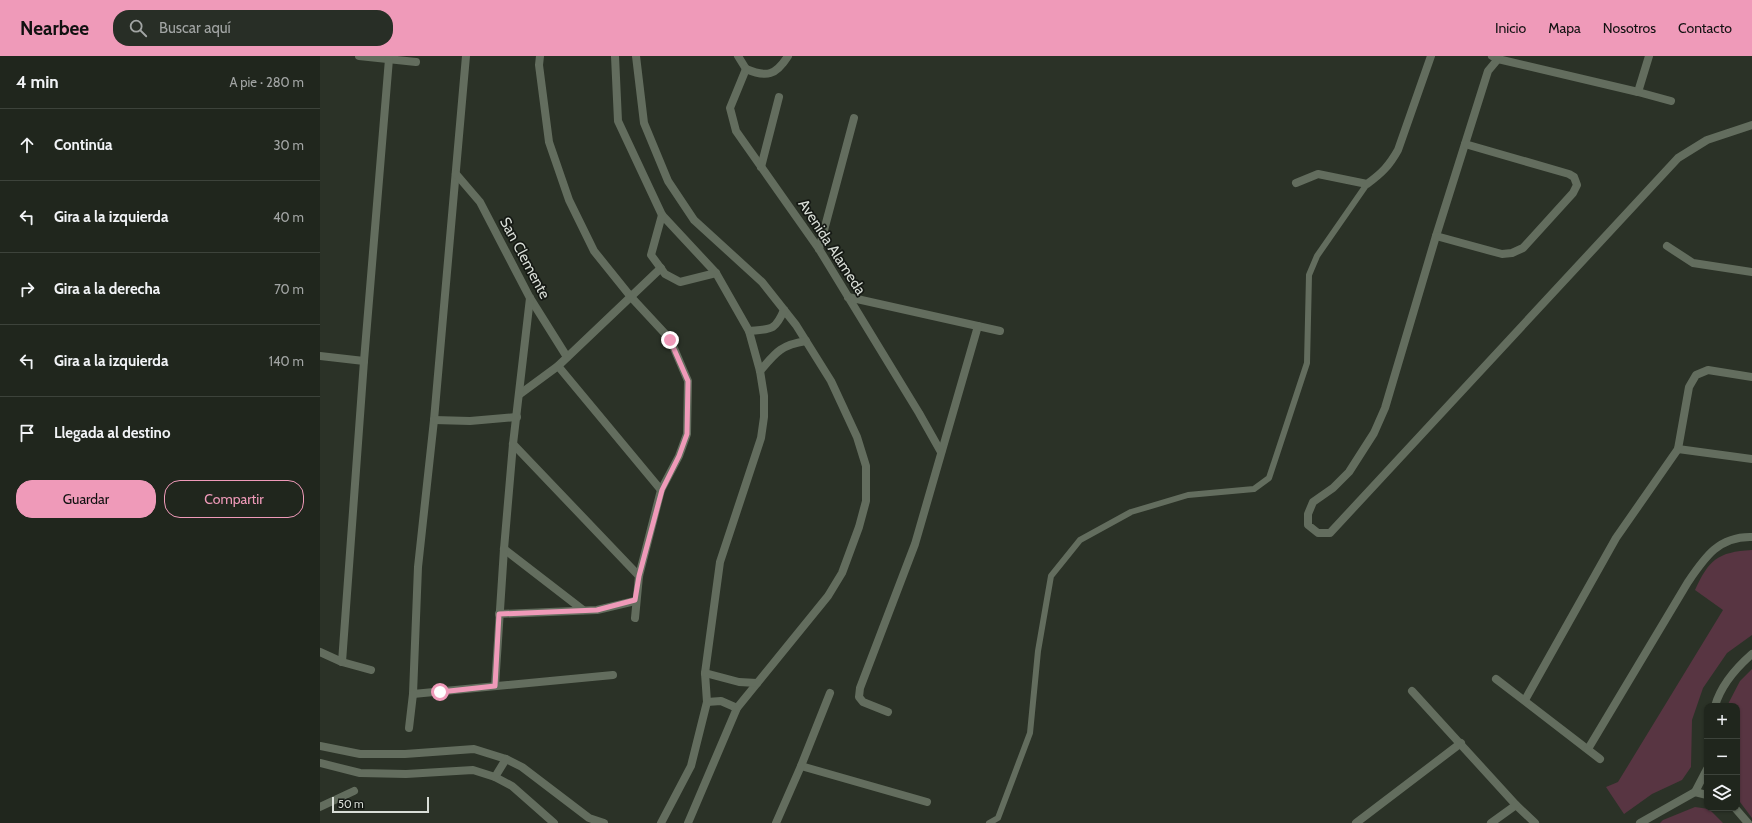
<!DOCTYPE html>
<html lang="es">
<meta charset="utf-8">
<style>
:root{--surface:#20261d;--page:#282e26;--text:#f1f3f6;--muted:#a2a5a4;--line:#3d433b;--accent:#ef9ab9}
body{margin:0;font-family:Cabin,sans-serif;background:var(--page);color:var(--text)}
.controls{position:absolute;right:12px;bottom:12px;display:grid;overflow:hidden;border-radius:8px;box-shadow:0 1px 3px #0004}
.controls button{width:36px;height:36px;display:grid;place-items:center;padding:0;border:0;border-bottom:1px solid var(--line);background:var(--surface);color:var(--text);font:20px sans-serif}
.scale{position:absolute;left:12px;bottom:10px;width:97px;box-sizing:border-box;padding-left:4px;border:2px solid #d9ded7;border-top:0;font-size:11px;line-height:14px;white-space:nowrap;color:#d9ded7;-webkit-text-stroke:3px #151914;paint-order:stroke}
.stop{position:absolute;width:12px;height:12px;margin:-9px;border:3px solid #ef9ab9;border-radius:50%;background:#fff}
.stop.end{background:#ef9ab9;border-color:#fff;box-shadow:0 1px 4px #0008}
.list{margin:0;padding:0;list-style:none}
h2{display:flex;justify-content:space-between;align-items:center;height:52px;margin:0;padding:0 16px;font-size:17px}
h2 small{font-size:13px;font-weight:400;color:var(--muted)}
.list li{display:grid;grid-template-columns:26px 1fr auto;gap:12px;align-items:center;box-sizing:border-box;height:72px;padding:0 16px;border-top:1px solid var(--line)}
.list b{display:block;font-size:15px;white-space:nowrap}
.list em{font-size:13px;font-style:normal;color:var(--muted)}
.actions{display:flex;gap:8px;padding:12px 16px}
.actions a{flex:1;padding:9px 0;border:1px solid var(--accent);border-radius:16px;text-align:center;font-size:14px;color:var(--accent)}
.actions .main{background:var(--accent);color:#111}
.icon{flex:none;width:22px;height:22px;fill:none;stroke:currentColor;stroke-width:2;stroke-linecap:round;stroke-linejoin:round}
.map{position:relative;flex:none;width:1432px;height:767px;overflow:hidden}
header{display:flex;align-items:center;gap:24px;box-sizing:border-box;height:56px;padding:0 20px;background:var(--accent);color:#111}
header strong{font-size:19px}
nav{display:flex;gap:22px;margin-inline-start:auto;font-size:14px}
.search{width:280px;height:36px;background:var(--page);display:flex;align-items:center;gap:10px;box-sizing:border-box;padding:0 14px;border-radius:16px;color:var(--muted);font-size:15px}
main{display:flex}
aside{flex:1;background:var(--surface)}
.map>svg:first-child{display:block}
.green{fill:#583542}
.lines{fill:none;stroke-linecap:round;stroke-linejoin:round}
.service{stroke:#636d5e;stroke-width:6}
.minor{stroke:#636d5e;stroke-width:8}
.route{stroke:#ef9ab9;stroke-width:5}
.labels{text-anchor:middle;dominant-baseline:central;stroke-width:3.5;stroke-linejoin:round;paint-order:stroke}
.street-label{font-size:15px;fill:#d9ded7;stroke:#151914}
</style>
<header>
<strong>Nearbee</strong>
<div class="search"><svg class="icon" aria-label="search" viewBox="0 0 24 24"><circle cx="10" cy="10" r="6"/><path d="M15 15l6 6"/></svg>Buscar aquí</div>
<nav><a>Inicio</a><a>Mapa</a><a>Nosotros</a><a>Contacto</a></nav>
</header>
<main>
<aside>
<h2>4 min<small>A pie · 280 m</small></h2>
<ul class="list">
<li><svg class="icon" aria-label="ahead" viewBox="0 0 24 24"><path d="M12 20V5M6 11l6-6 6 6"/></svg><div><b>Continúa</b></div><em>30 m</em></li>
<li><svg class="icon" aria-label="left" viewBox="0 0 24 24"><path d="M17 20v-9H6M10 6l-5 5 5 5"/></svg><div><b>Gira a la izquierda</b></div><em>40 m</em></li>
<li><svg class="icon" aria-label="right" viewBox="0 0 24 24"><path d="M7 20v-9h11M14 6l5 5-5 5"/></svg><div><b>Gira a la derecha</b></div><em>70 m</em></li>
<li><svg class="icon" aria-label="left" viewBox="0 0 24 24"><path d="M17 20v-9H6M10 6l-5 5 5 5"/></svg><div><b>Gira a la izquierda</b></div><em>140 m</em></li>
<li><svg class="icon" aria-label="arrive" viewBox="0 0 24 24"><path d="M6 21V4h12l-3 4 3 4H6"/></svg><div><b>Llegada al destino</b></div></li>
</ul>
<div class="actions"><a class="main">Guardar</a><a>Compartir</a></div>
</aside>
<div class="map">
<svg width="1432" height="767" viewBox="0 0 1432 767">
<rect width="100%" height="100%" fill="#2b3227"/>
<g class="green">
<path d="M1432 494V579L1407 597 1383 632 1372 664 1371 711 1362 724 1332 738 1304 758 1286 731 1298 726 1403 554 1375 534C1389 504 1397 496 1432 494Z"/>
<path d="M1432 613V762L1417 742V650H1407L1420 625Z"/>
<path d="M1375 751 1389 753 1403 767H1340L1343 764Z"/>
</g>
<g class="lines">
<path class="service" d="M669 767 678 762 710 677 718 595 731 520 760 484 811 456 868 439 934 433 949 422 987 307 989 219 997 200 1047 128"/>
<g class="minor">
<path d="M39 0 96 6"/>
<path d="M146 0 114 364 98 511 93 638 293 619"/>
<path d="M220 0 219 9 229 86 249 144 274 195 311 241 350 283 368 325 367 378 359 400 341 434 319 520 315 562"/>
<path d="M295 0 298 65 342 159 396 217 429 275 440 315 444 340V361L441 382 400 506 385 617 387 646 371 710 341 767"/>
<path d="M316 0 324 67 348 125 374 164 442 226 476 269 511 325 537 381 546 410V445L539 471 522 517 508 540 417 652 368 767"/>
<path d="M418 0 426 13"/>
<path d="M1172 0 1178 3 1318 36 1351 45"/>
<path d="M1178 3 1168 15 1116 180 1065 352 1054 377 1029 416 1013 432 993 446 988 458V469L998 477H1010L1358 102 1387 84 1432 69"/>
<path d="M426 13 410 52 416 75 499 193 599 357 621 396"/>
<path d="M426 13C447 22 456 19 468 0"/>
<path d="M1318 36 1329 0"/>
<path d="M441 111 459 41"/>
<path d="M136 118 160 146 210 242 247 301"/>
<path d="M976 127 998 118 1047 128C1062 117 1069 110 1078 94L1111 0"/>
<path d="M342 159 331 199 345 218 360 226 396 217"/>
<path d="M1116 180 1182 198 1192 197 1203 192 1253 137 1257 129 1254 121 1249 118 1145 88"/>
<path d="M1347 190 1373 207 1432 216"/>
<path d="M499 193 534 62"/>
<path d="M528 241 680 275"/>
<path d="M429 275C451 273 455 275 464 254"/>
<path d="M0 300 44 305"/>
<path d="M238 310 341 434"/>
<path d="M440 315C456 296 461 289 486 285"/>
<path d="M200 338 238 310 341 212"/>
<path d="M114 364 150 365 197 361"/>
<path d="M193 388 319 520"/>
<path d="M1358 393 1432 403"/>
<path d="M184 493 263 554"/>
<path d="M179 558 277 554 315 545"/>
<path d="M0 596 22 606 51 614"/>
<path d="M22 606 44 305 69 3"/>
<path d="M385 617 419 626 437 627"/>
<path d="M1176 623 1280 703"/>
<path d="M175 630 184 493 193 388 210 242"/>
<path d="M1092 635 1196 749 1215 767"/>
<path d="M1205 644 1296 482 1358 393 1369 331 1376 319 1388 314 1432 321"/>
<path d="M387 646 401 645 417 652"/>
<path d="M1395 650C1401 629 1416 612 1432 598"/>
<path d="M568 656 543 646 539 641 540 632 595 488 658 270"/>
<path d="M89 672 93 638"/>
<path d="M0 690 40 698H85L154 693 186 703 202 711 269 762 284 767"/>
<path d="M1268 693 1368 526C1385 501 1399 480 1432 481"/>
<path d="M0 707 40 717 86 718 153 714 175 721 192 730 234 767"/>
<path d="M481 710 607 746"/>
<path d="M175 721 186 703"/>
<path d="M1375 736 1387 739"/>
<path d="M0 751 34 735"/>
<path d="M1415 752 1428 767"/>
<path d="M456 767 481 710 510 637"/>
<path d="M1036 767 1141 687"/>
<path d="M1171 767 1196 749"/>
<path d="M1320 767 1375 736 1387 713"/>
</g>
</g>
<g class="lines">
<path class="route" d="M120 636 175 630 179 558 277 554 315 544 319 520 342 434 359 400 367 378 368 325 350 284"/>
</g>
<g class="labels">
<g class="street-label">
<text transform="translate(512 191) rotate(57)">Avenida Alameda</text>
<text transform="translate(205 202) rotate(62)">San Clemente</text>
</g>
</g>
</svg>
<div class="controls">
<button>+</button>
<button>−</button>
<button><svg class="icon" aria-label="layers" viewBox="0 0 24 24"><path d="M12 4l9 5-9 5-9-5zM3 14l9 5 9-5"/></svg></button>
</div>
<div class="scale">50 m</div>
<div class="stop" style="left:120px;top:636px"></div>
<div class="stop end" style="left:350px;top:284px"></div>
</div>
</main>
